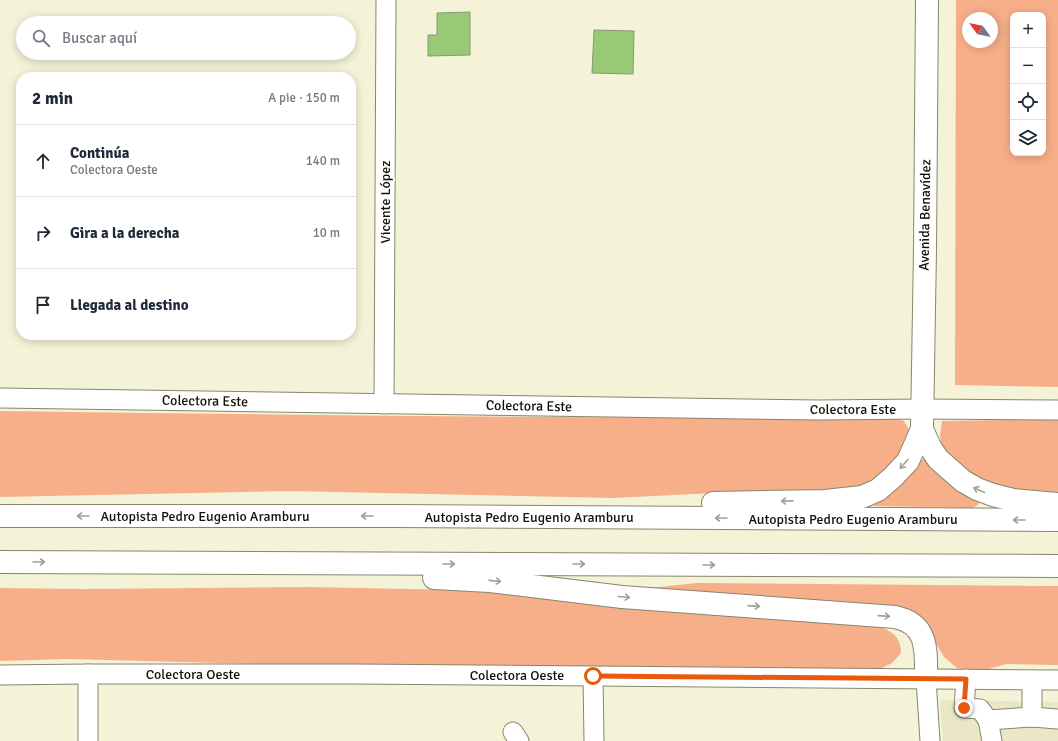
<!DOCTYPE html>
<html lang="es">
<meta charset="utf-8">
<style>
:root{--surface:#fff;--page:#f2f2f3;--text:#1f2937;--muted:#747a83;--line:#e0e1e3}
body{margin:0;font-family:Signika,sans-serif;background:var(--page);color:var(--text)}
.controls{position:absolute;right:12px;top:12px;display:grid;overflow:hidden;border-radius:8px;box-shadow:0 2px 10px #0003}
.controls button{width:36px;height:36px;display:grid;place-items:center;padding:0;border:0;border-bottom:1px solid var(--line);background:var(--surface);color:var(--text);font:20px sans-serif}
.compass{position:absolute;left:962px;top:12px;width:36px;height:36px;border-radius:50%;background:var(--surface);box-shadow:0 2px 10px #0003;rotate:303deg}
.stop{position:absolute;width:12px;height:12px;margin:-9px;border:3px solid #ea580c;border-radius:50%;background:#fff}
.stop.end{background:#ea580c;border-color:#fff;box-shadow:0 1px 4px #0008}
.list{margin:0;padding:0;list-style:none}
h2{display:flex;justify-content:space-between;align-items:center;height:52px;margin:0;padding:0 16px;font-size:17px}
h2 small{font-size:13px;font-weight:400;color:var(--muted)}
.list li{display:grid;grid-template-columns:26px 1fr auto;gap:12px;align-items:center;box-sizing:border-box;height:72px;padding:0 16px;border-top:1px solid var(--line)}
.list b{display:block;font-size:15px;white-space:nowrap}
.list p{margin:0;font-size:13px;white-space:nowrap;color:var(--muted)}
.list em{font-size:13px;font-style:normal;color:var(--muted)}
.icon{flex:none;width:22px;height:22px;fill:none;stroke:currentColor;stroke-width:2;stroke-linecap:round;stroke-linejoin:round}
.map{position:relative;flex:none;width:1058px;height:741px;overflow:hidden}
.search{position:absolute;background:var(--surface);box-shadow:0 2px 10px #0003;left:16px;top:16px;width:340px;height:44px;display:flex;align-items:center;gap:10px;box-sizing:border-box;padding:0 14px;border-radius:22px;color:var(--muted);font-size:15px}
.panel{position:absolute;background:var(--surface);box-shadow:0 2px 10px #0003;left:16px;top:72px;width:340px;height:268px;border-radius:16px}
.map>svg:first-child{display:block}
.built{fill:#e9e7c5}
.green{fill:#f7af89;fill-rule:evenodd}
.building{fill:#98c975;stroke:#87947e}
.lines{fill:none;stroke-linecap:round;stroke-linejoin:round}
.minor-casing{stroke:#87856d;stroke-width:21}
.major-casing{stroke:#87856d;stroke-width:24}
.highway-casing{stroke:#87856d;stroke-width:24}
.minor{stroke:#fff;stroke-width:19}
.major{stroke:#fff;stroke-width:22}
.highway{stroke:#fff;stroke-width:22}
.oneway{stroke:#a0a09c}
.route{stroke:#ea580c;stroke-width:5}
.labels{text-anchor:middle;dominant-baseline:central;stroke-width:4;stroke-linejoin:round;paint-order:stroke}
.street-label{font-size:14px;fill:#111108;stroke:#fff}
</style>
<div class="map">
<svg width="1058" height="741" viewBox="0 0 1058 741">
<rect width="100%" height="100%" fill="#f4f3d8"/>
<path class="built" d="M940 700 1058 702V741H943Z"/>
<g class="green">
<path d="M956 0H1058V387L955 385ZM1013 15H1043V153H1013ZM968 18H992V42H968Z"/>
<path d="M0 411C297 415 594 419 892 417L904 421 910 431 907 446 883 475 861 486 829 491 716 493 613 498 289 491 0 497Z"/>
<path d="M1058 419V498L1026 495 978 482 942 448 940 436 942 421Z"/>
<path d="M926 459 978 498 979 504 973 508 875 506 872 504 920 460Z"/>
<path d="M697 583 1058 586V665L1006 664 989 669 971 671 957 668 944 657 934 640 921 622 650 588Z"/>
<path d="M307 587 461 590 866 622C883 628 901 631 901 653L892 663 880 669 826 670 295 665 69 659 0 661V588L85 589Z"/>
</g>
<g class="building">
<path d="M470 12V55L428 56V35H437V13Z"/>
<path d="M594 30 634 31 633 74 592 73Z"/>
</g>
<g class="lines">
<g class="minor-casing">
<g id="minor">
<path d="M0 398 818 410 922 409 1058 410"/>
<path d="M384 404 386 0"/>
<path d="M88 674V741"/>
<path d="M0 675 88 674H353L1058 680"/>
<path d="M593 676 594 741"/>
<path d="M926 679 930 741"/>
<path d="M966 679 964 708 980 709 988 720 1032 717 1058 719"/>
<path d="M1032 680V717"/>
<path d="M988 720 992 741"/>
<path d="M513 732 519 741"/>
</g>
</g>
<g class="major-casing">
<path id="major" d="M922 429 925 249 927 0"/>
</g>
<g class="highway-casing">
<g id="highway">
<path d="M922 429 930 447 938 459 963 481 977 489 993 495 1013 500 1058 504"/>
<path d="M713 503 825 501 862 497 878 490 893 477 908 461 922 429"/>
<path d="M0 516H396L1058 520"/>
<path d="M0 562 1058 566"/>
<path d="M434 578 490 581 622 597 895 617C929 624 926 651 926 679"/>
</g>
</g>
<use href="#minor" class="minor"/>
<use href="#major" class="major"/>
<use href="#highway" class="highway"/>
</g>
<defs><path id="oneway-shaft" d="M-6 0H5M1.5-3L5.5 0L1.5 3" fill="none" stroke-width="1.6" stroke-linecap="round" stroke-linejoin="round"/></defs>
<g class="oneway">
<use href="#oneway-shaft" transform="translate(904 464) rotate(130)"/>
<use href="#oneway-shaft" transform="translate(979 490) rotate(-156)"/>
<use href="#oneway-shaft" transform="translate(787 501) rotate(179)"/>
<use href="#oneway-shaft" transform="translate(83 516) rotate(180)"/>
<use href="#oneway-shaft" transform="translate(367 516) rotate(180)"/>
<use href="#oneway-shaft" transform="translate(721 518) rotate(-180)"/>
<use href="#oneway-shaft" transform="translate(1019 520) rotate(-180)"/>
<use href="#oneway-shaft" transform="translate(39 562)"/>
<use href="#oneway-shaft" transform="translate(449 564)"/>
<use href="#oneway-shaft" transform="translate(579 564)"/>
<use href="#oneway-shaft" transform="translate(709 565)"/>
<use href="#oneway-shaft" transform="translate(495 581) rotate(6)"/>
<use href="#oneway-shaft" transform="translate(624 597) rotate(5)"/>
<use href="#oneway-shaft" transform="translate(754 606) rotate(4)"/>
<use href="#oneway-shaft" transform="translate(884 616) rotate(4)"/>
</g>
<g class="lines">
<path class="route" d="M593 676 966 679 964 708"/>
</g>
<g class="labels">
<g class="street-label">
<text transform="translate(385 202) rotate(-90)">Vicente López</text>
<text transform="translate(925 215) rotate(-89)">Avenida Benavídez</text>
<text transform="translate(205 401) rotate(1)">Colectora Este</text>
<text transform="translate(529 406) rotate(1)">Colectora Este</text>
<text x="853" y="409">Colectora Este</text>
<text x="205" y="516">Autopista Pedro Eugenio Aramburu</text>
<text x="529" y="517">Autopista Pedro Eugenio Aramburu</text>
<text x="853" y="519">Autopista Pedro Eugenio Aramburu</text>
<text x="193" y="674">Colectora Oeste</text>
<text x="517" y="675">Colectora Oeste</text>
</g>
</g>
</svg>
<div class="controls">
<button>+</button>
<button>−</button>
<button><svg class="icon" aria-label="locate" viewBox="0 0 24 24"><circle cx="12" cy="12" r="6"/><path d="M12 2v4M12 18v4M2 12h4M18 12h4"/></svg></button>
<button><svg class="icon" aria-label="layers" viewBox="0 0 24 24"><path d="M12 4l9 5-9 5-9-5zM3 14l9 5 9-5"/></svg></button>
</div>
<svg class="compass" viewBox="-18 -18 36 36"><path d="M0-13l5 13h-10z" fill="#e53935"/><path d="M0 13l5-13h-10z" fill="#747a83"/></svg>
<div class="stop" style="left:593px;top:676px"></div>
<div class="stop end" style="left:964px;top:708px"></div>
<div class="search"><svg class="icon" aria-label="search" viewBox="0 0 24 24"><circle cx="10" cy="10" r="6"/><path d="M15 15l6 6"/></svg>Buscar aquí</div>
<section class="panel">
<h2>2 min<small>A pie · 150 m</small></h2>
<ul class="list">
<li><svg class="icon" aria-label="ahead" viewBox="0 0 24 24"><path d="M12 20V5M6 11l6-6 6 6"/></svg><div><b>Continúa</b><p>Colectora Oeste</p></div><em>140 m</em></li>
<li><svg class="icon" aria-label="right" viewBox="0 0 24 24"><path d="M7 20v-9h11M14 6l5 5-5 5"/></svg><div><b>Gira a la derecha</b></div><em>10 m</em></li>
<li><svg class="icon" aria-label="arrive" viewBox="0 0 24 24"><path d="M6 21V4h12l-3 4 3 4H6"/></svg><div><b>Llegada al destino</b></div></li>
</ul>
</section>
</div>
